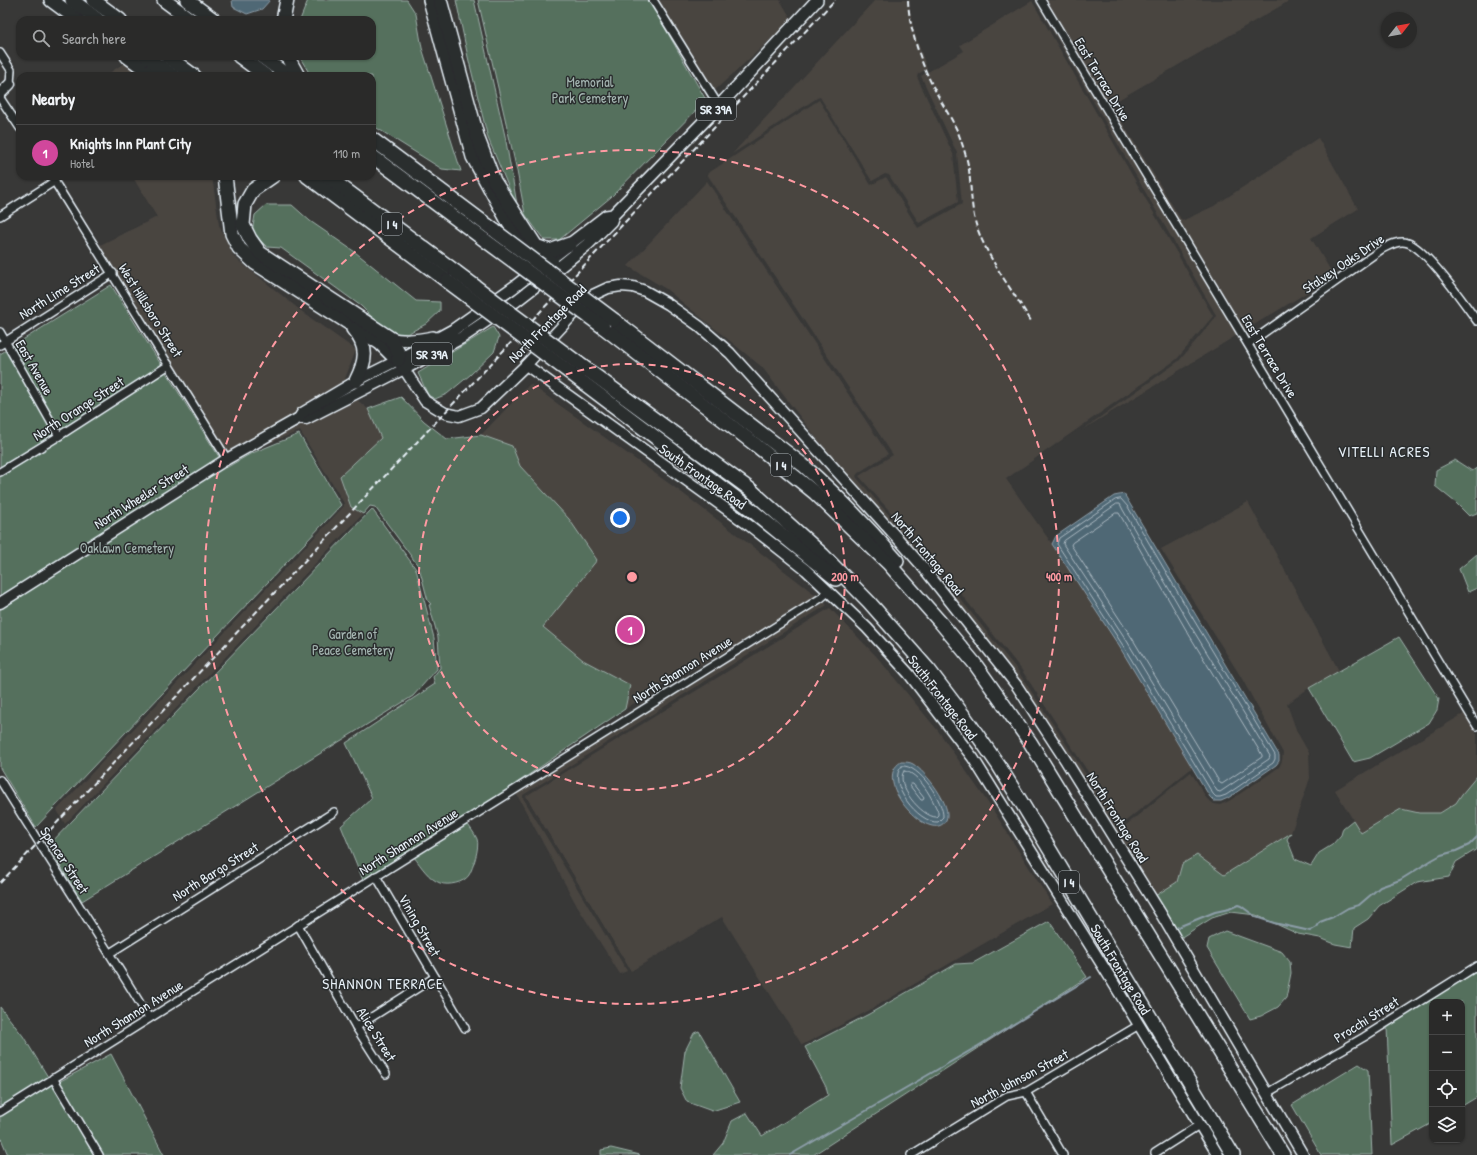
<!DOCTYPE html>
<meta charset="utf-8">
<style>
:root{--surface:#2a2a29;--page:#323231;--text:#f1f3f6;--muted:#a5a7a8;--line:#464646;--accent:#ff9aa2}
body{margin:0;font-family:"Patrick Hand",sans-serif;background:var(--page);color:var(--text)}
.controls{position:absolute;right:12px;bottom:12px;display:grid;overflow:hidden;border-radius:8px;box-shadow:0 1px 3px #0004}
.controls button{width:36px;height:36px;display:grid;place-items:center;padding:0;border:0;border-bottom:1px solid var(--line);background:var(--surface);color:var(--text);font:20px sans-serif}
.compass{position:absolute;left:1381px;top:12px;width:36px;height:36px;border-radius:50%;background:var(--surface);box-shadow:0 1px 3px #0004;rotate:59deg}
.you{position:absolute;left:620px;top:518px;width:14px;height:14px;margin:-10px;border:3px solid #fff;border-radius:50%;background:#1a73e8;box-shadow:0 0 0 6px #1a73e833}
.badge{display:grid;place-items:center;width:26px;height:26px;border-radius:50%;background:var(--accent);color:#fff;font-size:13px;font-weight:700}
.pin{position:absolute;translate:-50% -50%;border:2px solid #fff;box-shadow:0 1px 4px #0006}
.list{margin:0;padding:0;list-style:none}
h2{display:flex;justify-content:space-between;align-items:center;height:52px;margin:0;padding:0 16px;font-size:17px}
h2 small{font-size:13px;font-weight:400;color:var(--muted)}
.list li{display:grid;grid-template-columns:26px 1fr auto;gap:12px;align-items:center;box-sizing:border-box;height:56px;padding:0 16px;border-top:1px solid var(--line)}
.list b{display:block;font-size:15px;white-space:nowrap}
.list p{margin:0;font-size:13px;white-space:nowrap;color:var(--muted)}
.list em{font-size:13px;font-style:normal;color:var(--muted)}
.icon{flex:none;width:22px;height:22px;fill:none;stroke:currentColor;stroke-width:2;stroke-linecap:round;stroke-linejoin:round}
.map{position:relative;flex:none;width:1477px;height:1155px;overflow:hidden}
.search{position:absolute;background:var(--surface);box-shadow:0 1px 3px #0004;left:16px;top:16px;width:360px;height:44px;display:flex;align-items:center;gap:10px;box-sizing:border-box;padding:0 14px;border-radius:12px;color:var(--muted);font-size:15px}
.panel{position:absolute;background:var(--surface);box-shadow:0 1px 3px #0004;left:16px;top:72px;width:360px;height:108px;border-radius:12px}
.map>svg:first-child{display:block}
.built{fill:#494541}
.green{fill:#546f5d;stroke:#9eb0aa}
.water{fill:#506774;stroke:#8d9ea9}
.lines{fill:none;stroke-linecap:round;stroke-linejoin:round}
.shore{stroke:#abbac3;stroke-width:1}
.stream{stroke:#8d9ea9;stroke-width:2}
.street-casing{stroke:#e8f1f8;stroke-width:10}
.secondary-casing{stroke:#e8f1f8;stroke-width:13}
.primary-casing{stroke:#e8f1f8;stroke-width:14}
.highway-casing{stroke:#e8f1f8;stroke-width:16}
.street{stroke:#2a2d2e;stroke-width:7}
.secondary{stroke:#2a2d2e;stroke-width:10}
.primary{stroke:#2a2d2e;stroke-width:11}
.highway{stroke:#2a2d2e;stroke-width:13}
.rail{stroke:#e8f1f8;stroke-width:2;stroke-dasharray:6 3;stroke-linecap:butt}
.highway-bridge-casing{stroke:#e8f1f8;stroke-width:16;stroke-linecap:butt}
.highway-bridge{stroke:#2a2d2e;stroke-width:13}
.ring{fill:none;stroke:#ff9aa2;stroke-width:2;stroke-dasharray:7 5}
.labels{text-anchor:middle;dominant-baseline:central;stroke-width:3;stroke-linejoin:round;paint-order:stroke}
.shield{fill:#2a2d2e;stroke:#afb6bb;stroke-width:1}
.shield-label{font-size:13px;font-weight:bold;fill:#e8f1f8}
.street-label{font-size:14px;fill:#e8f1f8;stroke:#2a2d2e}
.park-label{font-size:14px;fill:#a5b6b2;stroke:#2a2d2e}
.neighbourhood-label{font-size:15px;letter-spacing:1px;fill:#e8f1f8;stroke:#2a2d2e}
.centre{fill:#ff9aa2;stroke:#2a2d2e;stroke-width:2}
.ring-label{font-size:12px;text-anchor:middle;font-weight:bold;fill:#ff9aa2;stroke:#2a2d2e;stroke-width:3;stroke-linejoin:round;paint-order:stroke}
</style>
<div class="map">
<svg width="1477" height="1155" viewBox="0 0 1477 1155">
<rect width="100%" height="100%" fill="#383837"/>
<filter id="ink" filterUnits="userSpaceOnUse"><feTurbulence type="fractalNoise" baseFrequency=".025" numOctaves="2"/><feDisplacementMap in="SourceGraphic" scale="8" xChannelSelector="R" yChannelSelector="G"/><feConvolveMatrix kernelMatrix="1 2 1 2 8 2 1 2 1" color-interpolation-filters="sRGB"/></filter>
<g filter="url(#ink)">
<g class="built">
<path d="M658 0H780L792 20 714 91Z"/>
<path d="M875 0H910V10L914 31 927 69 918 74 917 77 953 154 958 202 919 223 889 175 885 174 872 181 820 97 817 98 732 154Z"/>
<path d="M1035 0H1036L1237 335 1082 430 1179 361 1215 318 1216 315Z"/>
<path d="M1046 0H1289V1L1111 104 1182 221 1214 206 1318 138 1358 209 1311 238 1334 276 1244 331Z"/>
<path d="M1032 1 1213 316 1177 359 1006 479 1052 544 1119 646 1193 767 1122 824 1021 669 949 579 859 476 893 455 707 174 819 100 871 185 886 177 918 228 962 204 957 153 921 76 964 51 960 45Z"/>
<path d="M127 61 147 76H105Z"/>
<path d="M132 176H212L219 225 234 257 305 314 356 350 343 384 296 415 229 454 100 245 157 217Z"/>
<path d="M707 181 888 454 858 473 856 476 857 478 946 581 1018 671 1120 826H1125L1191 772 1207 799 1214 804 1220 805 1229 801 1268 775 1279 767 1282 761 1283 753 1241 677 1161 549 1248 502 1339 671 1309 688 1287 704 1297 732 1309 753 1310 778 1291 833 1224 875 1182 864 1177 882 1155 896 1069 759 833 460 762 367 666 289 628 266Z"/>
<path d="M530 384 681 492 817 596 734 647 658 688 625 709 630 685 583 660 543 627 520 466 512 446 481 435Z"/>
<path d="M355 398 368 409 382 438 340 476 351 507 363 514 65 824 57 810 344 506V503L300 431 249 451 299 422Z"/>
<path d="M823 601 827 605 523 795V798L627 971 620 974 577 906 516 793Z"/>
<path d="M830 608 877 657 939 732 993 810 1052 904 868 1011 802 1045 722 917 631 971 526 796Z"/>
<path d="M1465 713 1477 734V776L1462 794 1456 803 1440 813H1419L1401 809 1361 833 1335 790Z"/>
</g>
<g class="green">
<path d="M308 0H407L416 14 422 48 461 171 442 169 372 125V76H311L299 56H372V20H300Z"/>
<path d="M456 0H474L505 136 518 210 488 138 468 57Z"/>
<path d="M478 0H649L706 100 611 197 559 240H544L525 214 517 171Z"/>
<path d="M266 205H292L310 221 355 252 416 301 440 302V311L426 324 405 335 391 333 377 322 361 306 281 248 267 247 252 232 255 215Z"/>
<path d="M111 285 226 468 250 454 299 434 341 505 36 827 0 768V354Z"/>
<path d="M493 327 499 337 494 352 470 375 447 394 435 399 428 395 418 373Z"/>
<path d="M401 397 424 421 447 439 481 435 512 446 520 466 569 519 597 560 543 627 583 660 630 685 625 709 505 791 363 880 341 826 372 798 346 743 435 684 433 677 440 668 438 637 429 605 431 604 428 601 419 567 375 507 370 506 363 514 351 507 340 476 381 438 368 409Z"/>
<path d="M1455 460 1472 471 1477 468V513L1469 516 1455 502 1435 486 1436 470Z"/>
<path d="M372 509 416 569 434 638 437 669 413 696 82 901 48 846Z"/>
<path d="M1477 554V588L1468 592 1459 569Z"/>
<path d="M1399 637 1439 699 1437 710 1429 723 1370 758 1353 762 1309 688Z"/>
<path d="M1477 776V849L1456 862 1449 877 1417 882 1379 906 1368 919 1354 928 1352 947 1335 944 1320 938 1298 934 1256 915 1231 912 1212 918 1180 938 1155 896 1177 882 1182 864 1197 855 1224 875 1291 833 1287 839 1295 859 1311 866 1319 853 1332 845 1341 835 1343 828 1353 820 1361 833 1401 809 1419 813H1440L1456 803 1462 794Z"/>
<path d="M467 823C470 828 475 834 477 839 480 847 473 868 469 875 464 883 448 886 440 883 429 879 421 866 414 857Z"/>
<path d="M1049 921 1087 977 813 1155H713L723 1143 732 1121 747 1113 762 1136 828 1095 826 1087 805 1047 869 1014 956 964 973 963Z"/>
<path d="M1225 931 1282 952 1290 962 1291 973 1286 998 1278 1007 1261 1016 1250 1019 1207 948 1209 939Z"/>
<path d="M1477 970V1097L1462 1106V1002H1432V1123L1392 1145 1387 1027Z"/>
<path d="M0 1007 23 1036 48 1077 0 1108Z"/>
<path d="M699 1031 740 1102 712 1111 687 1102 680 1088 685 1051 694 1033Z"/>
<path d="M111 1054 164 1155H8L0 1136V1116L52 1083 53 1085Z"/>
<path d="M1359 1064 1368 1070 1372 1155H1321L1292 1105Z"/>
<path d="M611 1148 640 1155H601V1150Z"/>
</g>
<g class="water">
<path d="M232 0H270L262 9 247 14 233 7Z"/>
<path d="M1124 494 1279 755V761L1276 765 1228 798 1221 801H1214L1210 797 1119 646 1052 544 1056 536 1114 496Z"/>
<path d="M901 762C906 762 910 762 913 764 925 771 953 806 946 820 931 847 870 780 901 762Z"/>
</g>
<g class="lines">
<g class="shore">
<path d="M1121 499 1128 507 1195 622 1275 755V759L1273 763 1226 795 1220 797H1216L1213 794 1122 644 1057 544 1059 538 1115 500Z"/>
<path d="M1117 504H1120L1123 510 1190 625 1270 756 1269 759 1220 792 1217 791 1127 641 1063 544 1064 541Z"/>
<path d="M1116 513H1119L1185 628 1262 755V757L1222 784 1220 783 1132 638 1071 545 1072 543Z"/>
<path d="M902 766C919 764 944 802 943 817L938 822C919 824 885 782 902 766Z"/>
<path d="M904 771C919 772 933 800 938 812V815L936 817C922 817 894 784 904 771Z"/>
<path d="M911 784H913L924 798 923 800H921L910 786Z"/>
</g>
<g class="stream">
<path d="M1178 927 1215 912 1229 909 1238 905 1241 906 1256 917 1274 923 1310 931 1317 927 1320 922 1333 917 1348 908 1359 905 1380 887 1400 880 1432 860 1441 855 1456 851 1469 845 1477 837"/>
<path d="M790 1155 978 1046 1091 977"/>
</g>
<g class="street-casing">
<g id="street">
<path d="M653 0 719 106"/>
<path d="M1041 0 1477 726"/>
<path d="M0 53 11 70 10 84"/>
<path d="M0 98 20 128"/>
<path d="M51 176 227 459"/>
<path d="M0 216 55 181"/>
<path d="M0 332 59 436"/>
<path d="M1248 344 1382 249C1390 245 1399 240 1408 243 1426 249 1465 304 1477 321"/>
<path d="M0 345 113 273"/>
<path d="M0 472 59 436 169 365"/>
<path d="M0 780C49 860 101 938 149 1018"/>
<path d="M376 876 465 1028"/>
<path d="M298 925 356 1027 386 1074"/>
<path d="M110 953 334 812"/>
<path d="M356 1027 435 977"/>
<path d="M53 1078 99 1155"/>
<path d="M1026 1092 1063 1155"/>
<path d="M1267 1093 1364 1037 1477 966"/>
<path d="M0 1112 821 598 829 591"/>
<path d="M1155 1153 1199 1125"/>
<path d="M911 1155 1007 1096 1026 1092 1139 1025"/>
</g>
</g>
<g class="secondary-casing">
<g id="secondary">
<path d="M0 94 10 84"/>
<path d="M526 365 750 526 806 570 867 628 909 674 973 758 1111 979 1218 1155"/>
<path d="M299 418 306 419 404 369 425 401 445 413 459 416 481 408 526 365 567 321 593 295 608 288 621 286 633 287 645 291 668 304 699 326 730 353 900 541 922 566 1017 686 1066 761 1161 914 1303 1155"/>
<path d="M0 603 227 459 299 418 302 413 356 381 398 360"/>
</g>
</g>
<g class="primary-casing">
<g id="primary">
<path d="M613 215 606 216 514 287 453 330 398 360 404 369 461 338 516 301 551 274 588 244 611 221 613 215 719 106 817 0"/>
<path d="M390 338C404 342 419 340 433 337"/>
</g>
</g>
<g class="highway-casing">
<g id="highway">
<path d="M51 0 78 20"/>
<path d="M72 0 98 20"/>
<path d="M93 0 120 20"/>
<path d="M164 0 191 20"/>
<path d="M187 0 214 20"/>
<path d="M430 0 473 157 510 225 540 262"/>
<path d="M440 0 478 139 494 181 536 246 550 251 570 244"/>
<path d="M283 20 287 0"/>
<path d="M127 56 154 76"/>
<path d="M146 56 173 76"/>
<path d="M167 56 194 76"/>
<path d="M239 56 266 76"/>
<path d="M261 56 288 76"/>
<path d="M287 56 298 76"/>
<path d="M372 139 495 231"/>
<path d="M372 156 486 241"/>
<path d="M225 176 232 234 239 248 255 263 380 343 396 359"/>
<path d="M273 176 253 190 245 204 243 225 250 239 260 253 390 338 399 354 398 360"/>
<path d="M307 176 447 281"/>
<path d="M327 176 456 272"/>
<path d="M538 248 557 269"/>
<path d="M614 320 803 465C837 495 868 527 897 561"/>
<path d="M603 327 757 446 815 493 888 563 941 623 975 664 1030 742 1283 1155"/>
<path d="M353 329C369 347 366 361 356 381"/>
<path d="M578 363 751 490 823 555 869 602 929 670 967 720 999 766 1023 805 1233 1155"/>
<path d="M569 372 749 508 836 579"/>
</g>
</g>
<use href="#street" class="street"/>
<use href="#secondary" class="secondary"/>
<use href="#primary" class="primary"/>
<use href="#highway" class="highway"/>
<g class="rail">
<path d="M908 0C909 29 922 67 936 92 943 106 953 120 959 135 963 146 967 158 969 170 971 187 971 204 975 221 984 254 1013 291 1031 321"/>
<path d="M0 883 835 0"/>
</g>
<g class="highway-bridge-casing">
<g id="highway-bridge">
<path d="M495 231 614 320"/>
<path d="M486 241 603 327"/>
<path d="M456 272 578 363"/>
<path d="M447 281 569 372"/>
</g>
</g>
<use href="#highway-bridge" class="highway-bridge"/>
</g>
</g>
<g class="ring">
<circle cx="632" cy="577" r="213"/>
<circle cx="632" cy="577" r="427"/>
</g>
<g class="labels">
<g class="shield">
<rect x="696" y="98" width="40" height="22" rx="3"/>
<rect x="382" y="213" width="20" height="22" rx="3"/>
<rect x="412" y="343" width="40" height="22" rx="3"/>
<rect x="771" y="454" width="20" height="22" rx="3"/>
<rect x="1059" y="871" width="20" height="22" rx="3"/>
</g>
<g class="shield-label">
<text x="716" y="109">SR 39A</text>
<text x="392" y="224">I 4</text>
<text x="432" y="354">SR 39A</text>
<text x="781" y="465">I 4</text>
<text x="1069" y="882">I 4</text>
</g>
<g class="street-label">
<text transform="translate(1103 79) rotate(59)">East Terrace Drive</text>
<text transform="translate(1343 263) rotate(-34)">Stalvey Oaks Drive</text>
<text transform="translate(59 291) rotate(-32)">North Lime Street</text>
<text transform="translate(151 310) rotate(58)">West Hillsboro Street</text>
<text transform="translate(547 323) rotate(-45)">North Frontage Road</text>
<text transform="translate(1270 356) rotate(59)">East Terrace Drive</text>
<text transform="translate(35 367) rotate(60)">East Avenue</text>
<text transform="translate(78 408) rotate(-33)">North Orange Street</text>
<text transform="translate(703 476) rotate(35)">South Frontage Road</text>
<text transform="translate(141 496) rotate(-32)">North Wheeler Street</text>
<text transform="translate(928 553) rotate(50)">North Frontage Road</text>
<text transform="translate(682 669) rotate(-32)">North Shannon Avenue</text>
<text transform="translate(943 697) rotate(52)">South Frontage Road</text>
<text transform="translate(1118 817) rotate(58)">North Frontage Road</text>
<text transform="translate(408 841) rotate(-32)">North Shannon Avenue</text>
<text transform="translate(65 860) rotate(57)">Spencer Street</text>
<text transform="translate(215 871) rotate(-32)">North Bargo Street</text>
<text transform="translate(420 925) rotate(60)">Vining Street</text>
<text transform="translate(1121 969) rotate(59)">South Frontage Road</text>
<text transform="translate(133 1013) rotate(-32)">North Shannon Avenue</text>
<text transform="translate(1366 1019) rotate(-32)">Procchi Street</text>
<text transform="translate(377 1034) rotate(58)">Alice Street</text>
<text transform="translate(1019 1078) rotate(-28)">North Johnson Street</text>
</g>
<g class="park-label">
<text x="590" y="81">Memorial<tspan x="590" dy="16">Park Cemetery</tspan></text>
<text x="127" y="547">Oaklawn Cemetery</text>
<text x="353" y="633">Garden of<tspan x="353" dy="16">Peace Cemetery</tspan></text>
</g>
<g class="neighbourhood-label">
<text x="1384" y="451">VITELLI ACRES</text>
<text x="383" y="983">SHANNON TERRACE</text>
</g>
</g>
<circle cx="632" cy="577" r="6" class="centre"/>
<g class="ring-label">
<text x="845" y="581">200 m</text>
<text x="1059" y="581">400 m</text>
</g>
</svg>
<div class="controls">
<button>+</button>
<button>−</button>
<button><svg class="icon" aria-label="locate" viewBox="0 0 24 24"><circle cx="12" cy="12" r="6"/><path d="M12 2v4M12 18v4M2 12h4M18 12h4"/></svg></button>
<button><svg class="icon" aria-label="layers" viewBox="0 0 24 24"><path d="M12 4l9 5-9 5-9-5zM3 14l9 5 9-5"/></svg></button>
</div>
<svg class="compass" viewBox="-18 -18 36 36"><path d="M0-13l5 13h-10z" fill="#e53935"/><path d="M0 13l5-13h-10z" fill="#a5a7a8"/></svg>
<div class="you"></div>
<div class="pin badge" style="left:630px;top:630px;background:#d1479c">1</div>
<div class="search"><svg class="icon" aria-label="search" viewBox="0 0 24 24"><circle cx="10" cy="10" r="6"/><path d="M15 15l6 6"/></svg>Search here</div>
<section class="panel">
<h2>Nearby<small></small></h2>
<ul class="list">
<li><span class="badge" style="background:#d1479c">1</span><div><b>Knights Inn Plant City</b><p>Hotel</p></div><em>110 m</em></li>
</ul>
</section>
</div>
